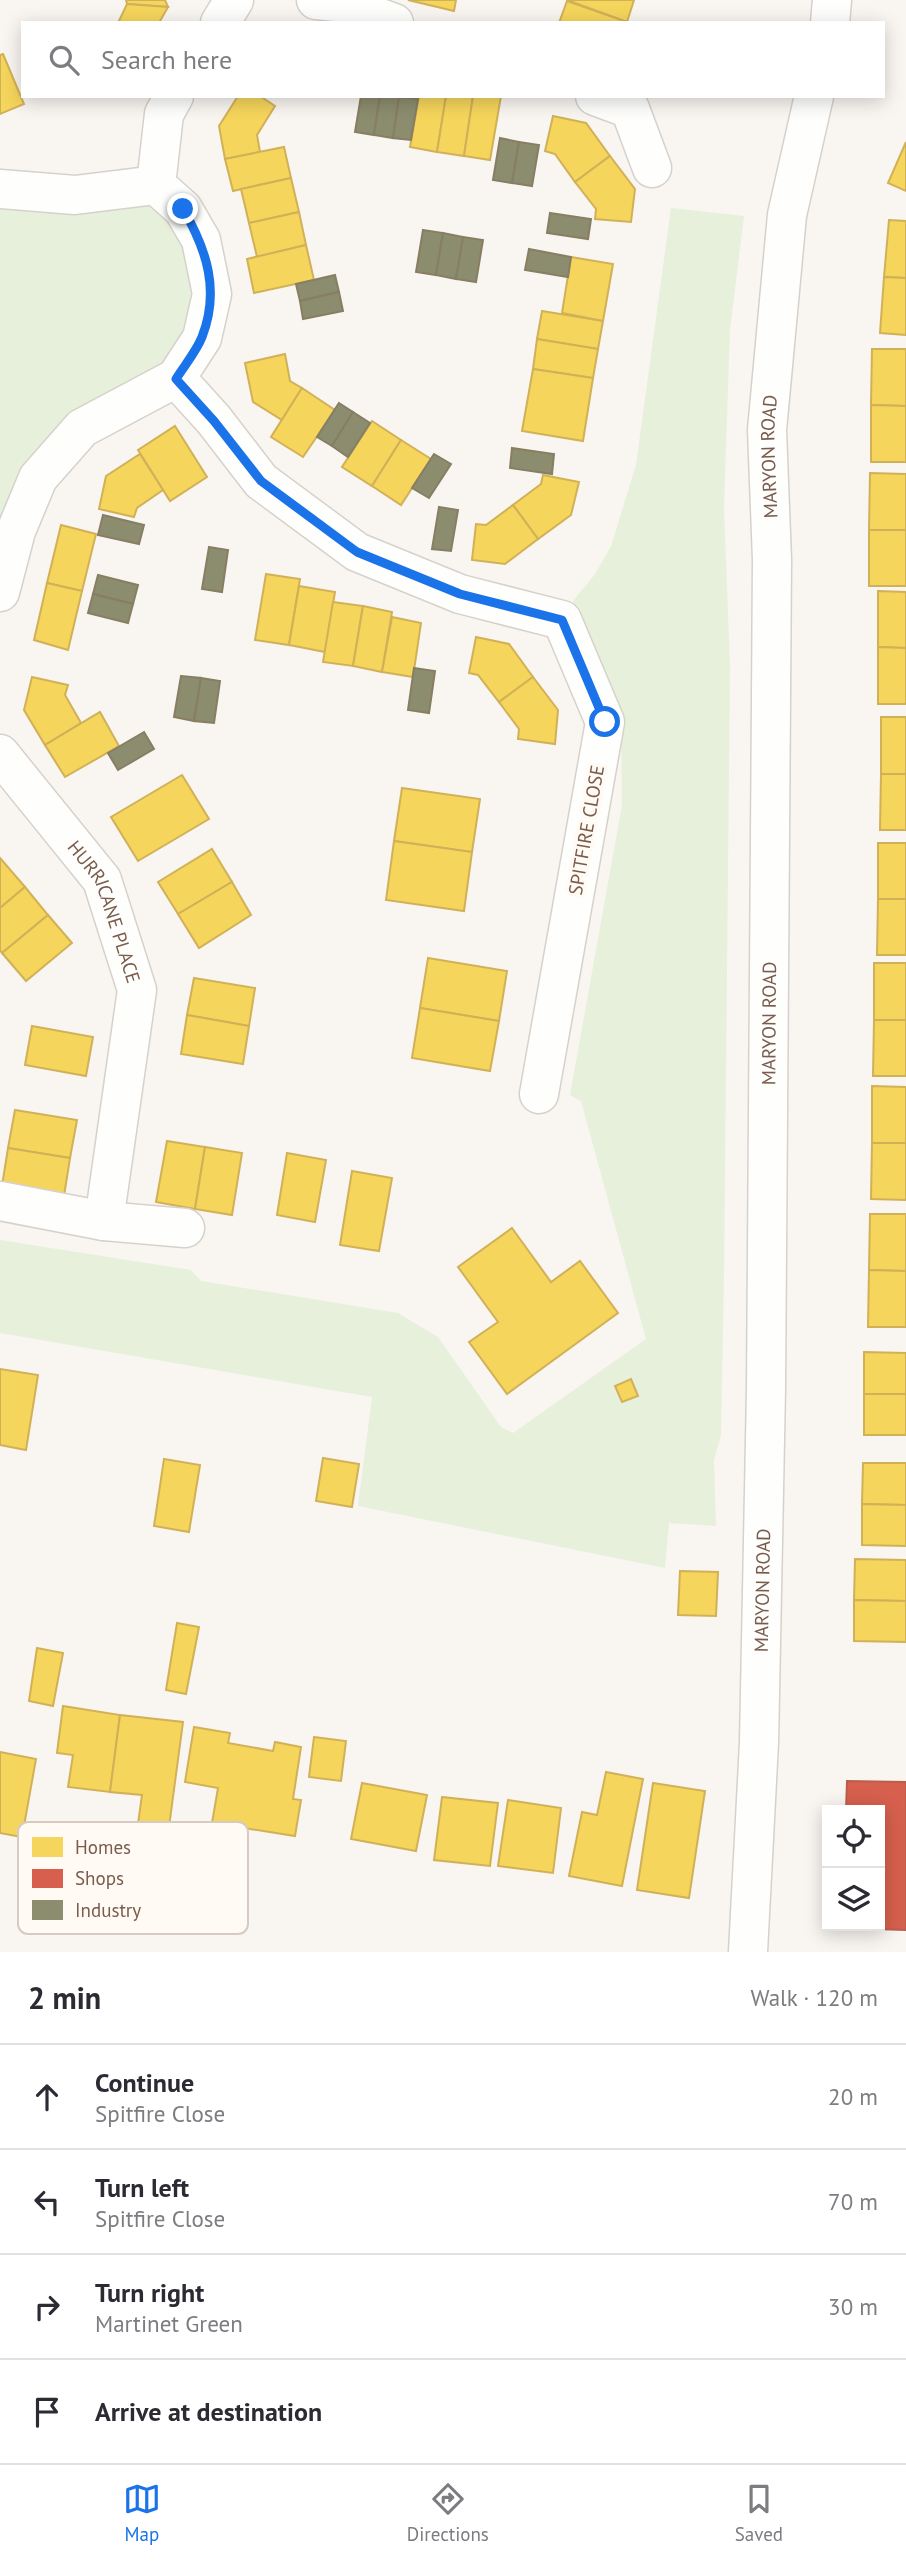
<!DOCTYPE html>
<meta charset="utf-8">
<style>
:root{--surface:#fff;--page:#f7f7f7;--text:#2b2b33;--muted:#7c7c81;--line:#e1e1e2;--accent:#1a73e8}
body{margin:0;font-family:"PT Sans",sans-serif;background:var(--page);color:var(--text)}
.controls{position:absolute;right:21px;bottom:21px;display:grid;overflow:hidden;border-radius:0px;box-shadow:0 4px 18px #0003}
.controls button{width:63px;height:63px;display:grid;place-items:center;padding:0;border:0;border-bottom:2px solid var(--line);background:var(--surface);color:var(--text);font:35px sans-serif}
.stop{position:absolute;width:21px;height:21px;margin:-16px;border:5px solid #1a73e8;border-radius:50%;background:#fff}
.stop.end{background:#1a73e8;border-color:#fff;box-shadow:0 2px 7px #0008}
.list{margin:0;padding:0;list-style:none}
h2{display:flex;justify-content:space-between;align-items:center;height:91px;margin:0;padding:0 28px;font-size:30px}
h2 small{font-size:23px;font-weight:400;color:var(--muted)}
.list li{display:grid;grid-template-columns:46px 1fr auto;gap:21px;align-items:center;box-sizing:border-box;height:105px;padding:0 28px;border-top:2px solid var(--line)}
.list b{display:block;font-size:26px;white-space:nowrap}
.list p{margin:0;font-size:23px;white-space:nowrap;color:var(--muted)}
.list em{font-size:23px;font-style:normal;color:var(--muted)}
.icon{flex:none;width:38px;height:38px;fill:none;stroke:currentColor;stroke-width:2;stroke-linecap:round;stroke-linejoin:round}
.map{position:relative;flex:none;width:906px;height:1952px;overflow:hidden}
.search{position:absolute;background:var(--surface);box-shadow:0 4px 18px #0003;left:21px;right:21px;top:21px;height:77px;display:flex;align-items:center;gap:18px;box-sizing:border-box;padding:0 24px;border-radius:0px;color:var(--muted);font-size:26px}
.sheet{height:511px;background:var(--surface)}
nav{display:flex;justify-content:space-around;align-items:center;box-sizing:border-box;height:98px;border-top:2px solid var(--line);background:var(--surface);font-size:19px;color:var(--muted)}
nav a{display:grid;justify-items:center;gap:4px}
nav .on{color:var(--accent)}
.map>svg:first-child{display:block}
.green{fill:#e7f0db}
.homes{fill:#f6d55c;stroke:#d1b158;stroke-width:2}
.shops{fill:#d6604d;stroke:#ba5f4d;stroke-width:2}
.industry{fill:#8c8c6e;stroke:#877e64;stroke-width:2}
.lines{fill:none;stroke-linecap:round;stroke-linejoin:round}
.minor-casing{stroke:#d7d1cb;stroke-width:41}
.minor{stroke:#fefefd;stroke-width:38}
.route{stroke:#1a73e8;stroke-width:9}
.labels{text-anchor:middle;dominant-baseline:central;stroke-width:7;stroke-linejoin:round;paint-order:stroke}
.street-label{font-size:19px;fill:#7a5c4d;stroke:#fffaf3}
.key{fill:#fffaf3;stroke:#d7cbc1;stroke-width:2}
.key-label{font-size:19px;fill:#7a5c4d}
</style>
<div class="map">
<svg width="906" height="1952" viewBox="0 0 906 1952">
<rect width="100%" height="100%" fill="#f9f5f0"/>
<g class="green">
<path d="M0 189 75 195 183 209 202 338 82 428 0 592Z"/>
<path d="M671 208 744 216 730 329 724 506 730 667 724 1274 721 1435 714 1460 716 1526 669 1523 665 1568 358 1506 372 1397 0 1333V1240L191 1270 201 1281 398 1313 438 1337 501 1427 513 1433 646 1339 581 1101 570 1095 622 805 621 724 573 601 595 574 611 546 636 465Z"/>
</g>
<g class="homes">
<path d="M126 0H165L168 7 127 4Z"/>
<path d="M408 0H456L454 11Z"/>
<path d="M567 0H634L627 22Z"/>
<path d="M567 1 627 22V23H559Z"/>
<path d="M127 4 168 7 159 23H118Z"/>
<path d="M3 54 24 104 0 114V55Z"/>
<path d="M238 96H260L275 106 257 135 260 152 225 159 219 126Z"/>
<path d="M419 96H446L437 152 410 147Z"/>
<path d="M446 96H473L464 156 437 152Z"/>
<path d="M473 96H501L490 160 464 156Z"/>
<path d="M553 116 586 123 610 156 575 182 555 154 545 151Z"/>
<path d="M906 142V191L888 183Z"/>
<path d="M284 147 291 178 233 191 225 159Z"/>
<path d="M610 156 635 189 631 222 595 219 596 209 575 182Z"/>
<path d="M291 178 299 212 249 223 241 189Z"/>
<path d="M299 212 306 245 257 257 249 223Z"/>
<path d="M889 220 906 221V278L884 277Z"/>
<path d="M306 245 314 280 254 293 247 259Z"/>
<path d="M571 257 613 264 603 321 562 313Z"/>
<path d="M884 277 906 278V335L880 333Z"/>
<path d="M542 311 603 321 598 349 537 339Z"/>
<path d="M537 339 598 349 593 378 533 369Z"/>
<path d="M872 349H906V406L871 405Z"/>
<path d="M285 354 290 381 302 388 282 420 253 402 245 363Z"/>
<path d="M533 369 593 378 583 441 522 431Z"/>
<path d="M302 388 335 410 303 457 271 437Z"/>
<path d="M871 405 906 406V462H871Z"/>
<path d="M372 421 401 440 372 486 342 467Z"/>
<path d="M175 426 207 477 170 501 138 450Z"/>
<path d="M401 440 431 459 401 505 372 486Z"/>
<path d="M140 454 163 490 137 508 134 517 99 509 106 476Z"/>
<path d="M870 473 906 474V530H869Z"/>
<path d="M543 475 579 482 571 515 538 539 513 505 541 484Z"/>
<path d="M513 505 538 539 505 564 472 560 476 524 486 525Z"/>
<path d="M61 525 96 534 82 591 47 583Z"/>
<rect x="869" y="530" width="37" height="56"/>
<path d="M266 574 300 579 289 645 255 640Z"/>
<path d="M47 583 82 591 68 650 34 640Z"/>
<path d="M299 586 335 592 325 652 289 645Z"/>
<path d="M878 591 906 592V648L878 647Z"/>
<path d="M333 602 363 606 353 666 323 662Z"/>
<path d="M363 606 392 612 382 672 353 666Z"/>
<path d="M392 617 421 623 413 677 382 672Z"/>
<path d="M476 637 509 644 533 677 499 702 478 675 469 673Z"/>
<path d="M878 647 906 648V704H878Z"/>
<path d="M32 677 68 685 65 695 81 723 45 745 24 710Z"/>
<path d="M533 677 558 710 555 744 518 739 519 729 499 702Z"/>
<path d="M100 712 119 746 65 777 45 745Z"/>
<rect x="881" y="717" width="25" height="57"/>
<path d="M881 774H906V830H880Z"/>
<path d="M182 775 209 819 138 861 111 817Z"/>
<path d="M402 788 480 799 472 852 394 841Z"/>
<path d="M394 841 472 852 464 911 386 900Z"/>
<rect x="878" y="843" width="28" height="56"/>
<path d="M212 849 232 882 178 914 158 882Z"/>
<path d="M0 858 25 887 0 908Z"/>
<path d="M232 882 251 915 199 948 178 914Z"/>
<path d="M25 887 48 915 2 953 0 950V908Z"/>
<path d="M878 899H906V955H877Z"/>
<path d="M48 915 72 943 26 981 2 953Z"/>
<path d="M428 958 507 971 499 1021 420 1008Z"/>
<rect x="874" y="963" width="32" height="57"/>
<path d="M194 978 255 988 249 1026 187 1015Z"/>
<path d="M420 1008 499 1021 490 1071 412 1058Z"/>
<path d="M187 1015 249 1026 243 1064 181 1054Z"/>
<path d="M874 1020H906V1076H873Z"/>
<path d="M32 1026 93 1037 86 1076 25 1065Z"/>
<path d="M872 1086 906 1087V1143H872Z"/>
<path d="M15 1110 77 1120 70 1158 8 1148Z"/>
<path d="M167 1141 205 1147 195 1209 156 1202Z"/>
<path d="M872 1143H906V1200L871 1199Z"/>
<path d="M205 1147 242 1153 232 1215 195 1209Z"/>
<path d="M8 1148 70 1158 64 1196 2 1186Z"/>
<path d="M287 1153 326 1160 315 1222 277 1215Z"/>
<path d="M352 1171 392 1178 379 1251 340 1245Z"/>
<path d="M870 1214H906V1271L869 1270Z"/>
<path d="M512 1228 551 1282 580 1261 618 1313 507 1394 469 1342 498 1322 458 1267Z"/>
<path d="M869 1270 906 1271V1327H868Z"/>
<path d="M864 1352 906 1353V1394H864Z"/>
<path d="M0 1369 38 1375 26 1450 0 1445Z"/>
<path d="M631 1379 638 1396 622 1402 615 1386Z"/>
<rect x="864" y="1394" width="42" height="41"/>
<path d="M323 1458 359 1464 352 1507 316 1501Z"/>
<path d="M164 1459 200 1465 189 1532 154 1526Z"/>
<path d="M863 1463H906V1505L862 1504Z"/>
<path d="M862 1504 906 1505V1546L862 1545Z"/>
<path d="M855 1559 906 1560V1601L854 1600Z"/>
<path d="M680 1571 718 1572 716 1616 678 1615Z"/>
<path d="M854 1600 906 1601V1642L854 1641Z"/>
<path d="M177 1623 199 1627 186 1694 166 1690Z"/>
<path d="M37 1648 63 1653 53 1706 29 1701Z"/>
<path d="M63 1706 120 1715 110 1792 68 1787 73 1755 57 1753Z"/>
<path d="M120 1715 183 1722 169 1827 138 1824 142 1795 110 1792Z"/>
<path d="M194 1727 230 1733 228 1743 273 1751 275 1742 301 1747 293 1799 301 1800 295 1836 212 1823 218 1788 185 1782Z"/>
<path d="M314 1737 346 1741 341 1781 309 1777Z"/>
<path d="M0 1752 36 1759 22 1837 0 1833Z"/>
<path d="M606 1772 643 1779 622 1886 569 1876 582 1812 597 1815Z"/>
<path d="M362 1783 427 1795 416 1851 351 1839Z"/>
<path d="M653 1783 705 1791 689 1898 637 1890Z"/>
<path d="M442 1797 498 1803 490 1866 434 1860Z"/>
<path d="M508 1800 561 1808 553 1873 498 1866Z"/>
</g>
<path class="shops" d="M847 1781 906 1782V1930L843 1928V1926H880V1810H846Z"/>
<g class="industry">
<path d="M361 96H380L374 135 355 132Z"/>
<path d="M380 96 399 97 393 138 374 135Z"/>
<path d="M399 97 418 99 411 140 393 138Z"/>
<path d="M500 138 519 142 512 183 493 180Z"/>
<path d="M519 142 539 145 532 186 512 183Z"/>
<path d="M550 213 591 219 588 239 547 233Z"/>
<path d="M423 230 443 233 436 275 416 272Z"/>
<path d="M443 233 463 237 456 279 436 275Z"/>
<path d="M463 237 483 240 476 282 456 279Z"/>
<path d="M529 249 571 257 568 277 525 270Z"/>
<path d="M335 275 339 292 300 301 296 284Z"/>
<path d="M339 292 343 311 303 319 300 301Z"/>
<path d="M339 403 353 412 332 446 317 437Z"/>
<path d="M353 412 370 423 348 457 332 446Z"/>
<path d="M512 448 554 454 552 474 510 468Z"/>
<path d="M434 454 451 464 429 498 412 488Z"/>
<path d="M439 507 458 510 451 551 432 549Z"/>
<path d="M103 515 144 525 139 544 98 535Z"/>
<path d="M209 547 228 550 222 592 202 589Z"/>
<path d="M98 575 138 585 133 604 93 594Z"/>
<path d="M93 594 133 604 128 623 88 613Z"/>
<path d="M414 668 435 671 429 713 408 710Z"/>
<path d="M181 676 201 678 194 721 174 717Z"/>
<path d="M201 678 220 681 214 723 194 721Z"/>
<path d="M144 732 154 749 118 770 108 753Z"/>
</g>
<g class="lines">
<g class="minor-casing">
<g id="minor">
<path d="M316 0 337 2 394 23"/>
<path d="M220 23 234 0"/>
<path d="M830 23 832 0"/>
<path d="M595 96 630 109 652 168"/>
<path d="M156 185 164 114 174 96"/>
<path d="M0 189 75 195 156 185 183 209 201 240 212 294 202 338 176 378 82 428 38 478 16 531 0 592"/>
<path d="M176 378 214 420 261 481 357 552 460 594 562 620 605 722 539 1094"/>
<path id="s1" d="M0 754 102 880 137 990 104 1221"/>
<path d="M0 1201 104 1221 185 1228"/>
<path id="s2" d="M748 1952 759 1743 766 1389 772 560 767 430 787 215 814 96"/>
</g>
</g>
<use href="#minor" class="minor"/>
</g>
<g class="lines">
<path class="route" d="M183 209C207 250 220 291 202 337 196 352 184 366 176 379L214 421 261 481 357 552 460 594 562 620 605 722"/>
</g>
<g class="labels">
<g class="street-label">
<text stroke="none"><textPath href="#s2" startOffset="1496">MARYON ROAD</textPath></text>
<text transform="translate(586 830) rotate(-80)">SPITFIRE CLOSE</text>
<text stroke="none"><textPath href="#s1" startOffset="192">HURRICANE PLACE</textPath></text>
<text stroke="none"><textPath href="#s2" startOffset="929">MARYON ROAD</textPath></text>
<text stroke="none"><textPath href="#s2" startOffset="362">MARYON ROAD</textPath></text>
</g>
</g>
<rect x="18" y="1822" width="230" height="112" rx="10" class="key"/>
<rect x="32" y="1837" width="31" height="20" fill="#f6d55c"/>
<rect x="32" y="1869" width="31" height="19" fill="#d6604d"/>
<rect x="32" y="1900" width="31" height="20" fill="#8c8c6e"/>
<g class="key-label">
<text x="75" y="1854">Homes</text>
<text x="75" y="1885">Shops</text>
<text x="75" y="1917">Industry</text>
</g>
</svg>
<div class="controls">
<button><svg class="icon" aria-label="locate" viewBox="0 0 24 24"><circle cx="12" cy="12" r="6"/><path d="M12 2v4M12 18v4M2 12h4M18 12h4"/></svg></button>
<button><svg class="icon" aria-label="layers" viewBox="0 0 24 24"><path d="M12 4l9 5-9 5-9-5zM3 14l9 5 9-5"/></svg></button>
</div>
<div class="stop" style="left:605px;top:722px"></div>
<div class="stop end" style="left:183px;top:209px"></div>
<div class="search"><svg class="icon" aria-label="search" viewBox="0 0 24 24"><circle cx="10" cy="10" r="6"/><path d="M15 15l6 6"/></svg>Search here</div>
</div>
<section class="sheet">
<h2>2 min<small>Walk · 120 m</small></h2>
<ul class="list">
<li><svg class="icon" aria-label="ahead" viewBox="0 0 24 24"><path d="M12 20V5M6 11l6-6 6 6"/></svg><div><b>Continue</b><p>Spitfire Close</p></div><em>20 m</em></li>
<li><svg class="icon" aria-label="left" viewBox="0 0 24 24"><path d="M17 20v-9H6M10 6l-5 5 5 5"/></svg><div><b>Turn left</b><p>Spitfire Close</p></div><em>70 m</em></li>
<li><svg class="icon" aria-label="right" viewBox="0 0 24 24"><path d="M7 20v-9h11M14 6l5 5-5 5"/></svg><div><b>Turn right</b><p>Martinet Green</p></div><em>30 m</em></li>
<li><svg class="icon" aria-label="arrive" viewBox="0 0 24 24"><path d="M6 21V4h12l-3 4 3 4H6"/></svg><div><b>Arrive at destination</b></div></li>
</ul>
</section>
<nav>
<a class="on"><svg class="icon" aria-label="map" viewBox="0 0 24 24"><path d="M3 6l6-2 6 2 6-2v14l-6 2-6-2-6 2zM9 4v14M15 6v14"/></svg>Map</a>
<a><svg class="icon" aria-label="directions" viewBox="0 0 24 24"><path d="M12 3l9 9-9 9-9-9zM9 14v-3h6M13 9l2 2-2 2"/></svg>Directions</a>
<a><svg class="icon" aria-label="saved" viewBox="0 0 24 24"><path d="M7 4h10v16l-5-4-5 4z"/></svg>Saved</a>
</nav>
